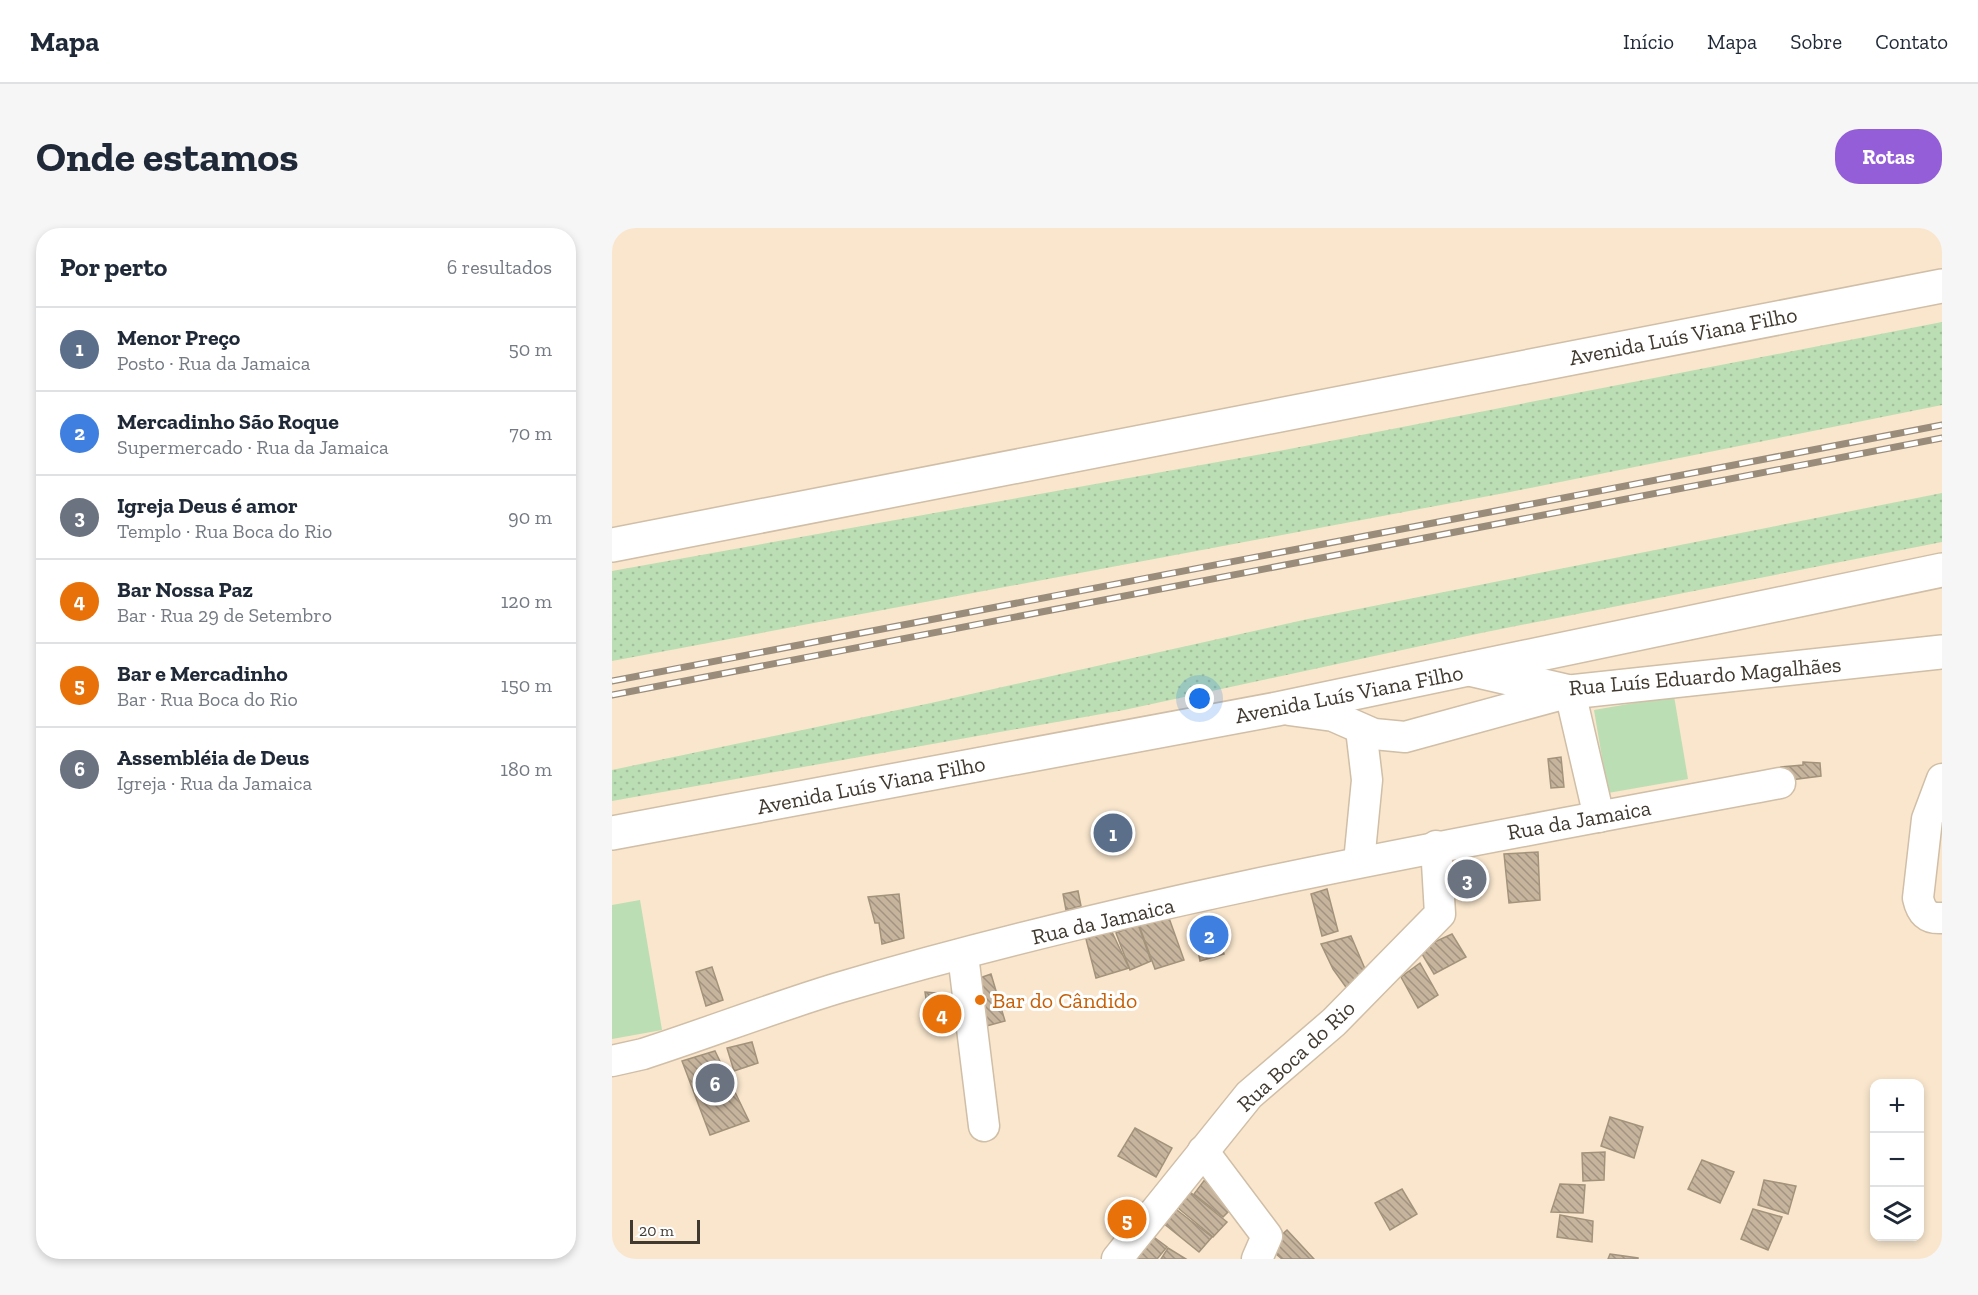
<!DOCTYPE html>
<html lang="pt">
<meta charset="utf-8">
<style>
:root{--surface:#fff;--page:#f6f6f7;--text:#1f2937;--muted:#747a83;--line:#e0e1e3;--accent:#935ed7}
body{margin:0;font-family:"Zilla Slab",serif;background:var(--page);color:var(--text)}
.controls{position:absolute;right:18px;bottom:18px;display:grid;overflow:hidden;border-radius:12px;box-shadow:0 3px 9px #0003}
.controls button{width:54px;height:54px;display:grid;place-items:center;padding:0;border:0;border-bottom:2px solid var(--line);background:var(--surface);color:var(--text);font:30px sans-serif}
.scale{position:absolute;left:18px;bottom:15px;width:70px;box-sizing:border-box;padding-left:6px;border:3px solid #40392f;border-top:0;font-size:16px;line-height:21px;white-space:nowrap;color:#40392f;-webkit-text-stroke:4px #fff;paint-order:stroke}
.you{position:absolute;left:588px;top:471px;width:21px;height:21px;margin:-15px;border:4px solid #fff;border-radius:50%;background:#1a73e8;box-shadow:0 0 0 9px #1a73e833}
.badge{display:grid;place-items:center;width:39px;height:39px;border-radius:50%;background:var(--accent);color:#fff;font-size:20px;font-weight:700}
.pin{position:absolute;translate:-50% -50%;border:3px solid #fff;box-shadow:0 2px 6px #0006}
.list{margin:0;padding:0;list-style:none}
h2{display:flex;justify-content:space-between;align-items:center;height:78px;margin:0;padding:0 24px;font-size:26px}
h2 small{font-size:20px;font-weight:400;color:var(--muted)}
.list li{display:grid;grid-template-columns:39px 1fr auto;gap:18px;align-items:center;box-sizing:border-box;height:84px;padding:0 24px;border-top:2px solid var(--line)}
.list b{display:block;font-size:22px;white-space:nowrap}
.list p{margin:0;font-size:20px;white-space:nowrap;color:var(--muted)}
.list em{font-size:20px;font-style:normal;color:var(--muted)}
.icon{flex:none;width:33px;height:33px;fill:none;stroke:currentColor;stroke-width:2;stroke-linecap:round;stroke-linejoin:round}
.map{position:relative;flex:none;width:1330px;height:1031px;overflow:hidden;border-radius:24px}
header{display:flex;align-items:center;gap:36px;box-sizing:border-box;height:84px;padding:0 30px;background:var(--surface);border-bottom:2px solid var(--line)}
header strong{font-size:28px}
nav{display:flex;gap:33px;margin-inline-start:auto;font-size:21px}
.intro{display:flex;align-items:center;justify-content:space-between;box-sizing:border-box;height:144px;padding:0 36px}
h1{margin:0;font-size:42px}
.button{padding:15px 27px;border-radius:24px;background:var(--accent);color:#fff;font-size:21px;font-weight:700}
main{display:flex;gap:36px;padding:0 36px}
aside{flex:1;background:var(--surface);border-radius:24px;box-shadow:0 3px 9px #0003}
.map>svg:first-child{display:block}
.grass{fill:url(#grass-dots)}
.garden{fill:#bbdeb4}
.building{fill:url(#building-back-hatch);stroke:#a4937c;stroke-width:1.5}
.lines{fill:none;stroke-linecap:round;stroke-linejoin:round}
.minor-casing{stroke:#d0bea6;stroke-width:33}
.major-casing{stroke:#d0bea6;stroke-width:36}
.highway-casing{stroke:#d0bea6;stroke-width:36}
.minor{stroke:#fff;stroke-width:30}
.major{stroke:#fff;stroke-width:33}
.highway{stroke:#fff;stroke-width:33}
.rail-casing{stroke:#998c7b;stroke-width:7}
.rail{stroke:#fff;stroke-width:4.5;stroke-dasharray:14;stroke-linecap:butt}
.food-dot{fill:#e8710a;stroke:#fff;stroke-width:2}
.labels{text-anchor:middle;dominant-baseline:central;stroke-width:6;stroke-linejoin:round;paint-order:stroke}
.street-label{font-size:22px;fill:#40392f;stroke:#fff}
.food-label{font-size:22px;fill:#c56008;stroke:#fff;text-anchor:start}
</style>
<header>
<strong>Mapa</strong>
<nav><a>Início</a><a>Mapa</a><a>Sobre</a><a>Contato</a></nav>
</header>
<div class="intro"><h1>Onde estamos</h1><a class="button">Rotas</a></div>
<main>
<aside>
<h2>Por perto<small>6 resultados</small></h2>
<ul class="list">
<li><span class="badge" style="background:#5c6f8a">1</span><div><b>Menor Preço</b><p>Posto · Rua da Jamaica</p></div><em>50 m</em></li>
<li><span class="badge" style="background:#3f7fe0">2</span><div><b>Mercadinho São Roque</b><p>Supermercado · Rua da Jamaica</p></div><em>70 m</em></li>
<li><span class="badge" style="background:#6b7280">3</span><div><b>Igreja Deus é amor</b><p>Templo · Rua Boca do Rio</p></div><em>90 m</em></li>
<li><span class="badge" style="background:#e8710a">4</span><div><b>Bar Nossa Paz</b><p>Bar · Rua 29 de Setembro</p></div><em>120 m</em></li>
<li><span class="badge" style="background:#e8710a">5</span><div><b>Bar e Mercadinho</b><p>Bar · Rua Boca do Rio</p></div><em>150 m</em></li>
<li><span class="badge" style="background:#6b7280">6</span><div><b>Assembléia de Deus</b><p>Igreja · Rua da Jamaica</p></div><em>180 m</em></li>
</ul>
</aside>
<div class="map">
<svg width="1330" height="1031" viewBox="0 0 1330 1031">
<defs>
<pattern id="grass-dots" width="8" height="8" patternUnits="userSpaceOnUse" patternTransform="scale(1.5)"><rect width="8" height="8" fill="#bbdeb4"/><path d="M2 2h.1M6 6h.1" fill="none" stroke="#a2bf9b" stroke-width="1.8" stroke-linecap="round"/></pattern>
<pattern id="building-back-hatch" width="6" height="6" patternUnits="userSpaceOnUse" patternTransform="scale(1.5)"><rect width="6" height="6" fill="#c6b49c"/><path d="M-1 5l2 2M0 0l6 6M5-1l2 2" fill="none" stroke="#a29380"/></pattern>
</defs>
<rect width="100%" height="100%" fill="#f9e6cd"/>
<g class="grass">
<path d="M1330 94V177L898 264 0 433V343L667 223Z"/>
<path d="M1330 265V314L869 405 512 482 0 573V542L319 475 696 391Z"/>
</g>
<g class="garden">
<path d="M1062 468 1076 551 996 565 982 482Z"/>
<path d="M28 672 50 802 0 811V677Z"/>
</g>
<g class="building">
<path d="M949 529 952 559 939 560 936 531Z"/>
<path d="M1191 534 1208 535 1209 548 1171 553 1169 539 1191 537Z"/>
<path d="M926 624 928 672 897 675 892 626Z"/>
<path d="M860 632 872 662 849 671 839 639Z"/>
<path d="M715 661 726 703 710 708 699 666Z"/>
<path d="M466 663 469 678 454 682 451 666Z"/>
<path d="M287 666 292 710 270 716 267 695H263L256 669Z"/>
<path d="M601 687 612 726 588 733 581 694Z"/>
<path d="M557 690 572 732 543 741 527 697Z"/>
<path d="M526 696 539 733 518 742 504 705Z"/>
<path d="M499 702 517 740 484 750 474 711Z"/>
<path d="M840 706 854 729 822 746 807 721Z"/>
<path d="M739 708 756 748 736 762 721 741 709 716Z"/>
<path d="M808 735 826 767 806 780 789 749Z"/>
<path d="M100 739 111 772 94 778 84 744Z"/>
<path d="M379 746 393 793 367 800 359 753Z"/>
<path d="M313 764 334 766 341 800 319 803Z"/>
<path d="M140 814 146 835 122 843 115 820Z"/>
<path d="M103 823 137 893 98 907 70 833Z"/>
<path d="M998 889 1031 899 1022 930 989 918Z"/>
<path d="M523 900 560 920 544 949 506 928Z"/>
<path d="M993 924 992 952 971 953 970 925Z"/>
<path d="M1090 932 1122 944 1108 975 1076 961Z"/>
<path d="M594 950 624 976 611 989 582 966Z"/>
<path d="M1152 952 1184 958 1176 986 1146 977Z"/>
<path d="M948 956 973 957 971 985 939 984Z"/>
<path d="M790 961 805 986 778 1002 763 975Z"/>
<path d="M578 964 615 994 601 1009 566 980Z"/>
<path d="M514 976 529 984 517 1003 502 993Z"/>
<path d="M561 979 600 1009 587 1024 550 994Z"/>
<path d="M1141 981 1170 989 1156 1022 1129 1011Z"/>
<path d="M948 987 981 993 980 1014 945 1009Z"/>
<path d="M675 1002 702 1031H670L656 1019Z"/>
<path d="M539 1007 555 1019 545 1031H522Z"/>
<path d="M556 1020 574 1031H549Z"/>
<path d="M998 1026 1026 1030V1031H996Z"/>
</g>
<g class="lines">
<g class="minor-casing">
<g id="minor">
<path d="M677 482 721 488 762 506 793 509 958 464 987 589"/>
<path d="M1330 551 1315 591 1306 670C1309 684 1315 691 1330 690"/>
<path d="M747 634 755 552 749 501"/>
<path d="M351 727 372 898"/>
<path d="M0 833 31 826C96 805 160 780 226 760 534 669 853 614 1168 555"/>
<path d="M591 923 655 1008 645 1031"/>
<path d="M505 1031 637 867 722 794 828 686 824 618"/>
</g>
</g>
<g class="major-casing">
<path id="major" d="M857 441 958 464 1330 424"/>
</g>
<g class="highway-casing">
<g id="highway">
<path d="M0 317 1330 58"/>
<path d="M0 605 665 481 1330 342"/>
</g>
</g>
<use href="#minor" class="minor"/>
<use href="#major" class="major"/>
<use href="#highway" class="highway"/>
<g class="rail-casing">
<g id="rail">
<path d="M0 453 1330 197"/>
<path d="M0 467 1330 210"/>
</g>
</g>
<use href="#rail" class="rail"/>
</g>
<circle class="food-dot" cx="368" cy="772" r="6"/>
<g class="labels">
<g class="street-label">
<text transform="translate(1071 108) rotate(-11)">Avenida Luís Viana Filho</text>
<text transform="translate(1093 448) rotate(-5)">Rua Luís Eduardo Magalhães</text>
<text transform="translate(737 466) rotate(-11)">Avenida Luís Viana Filho</text>
<text transform="translate(259 557) rotate(-11)">Avenida Luís Viana Filho</text>
<text transform="translate(967 592) rotate(-10)">Rua da Jamaica</text>
<text transform="translate(491 693) rotate(-13)">Rua da Jamaica</text>
<text transform="translate(684 828) rotate(-43)">Rua Boca do Rio</text>
</g>
<g class="food-label">
<text x="380" y="772">Bar do Cândido</text>
</g>
</g>
</svg>
<div class="controls">
<button>+</button>
<button>−</button>
<button><svg class="icon" aria-label="layers" viewBox="0 0 24 24"><path d="M12 4l9 5-9 5-9-5zM3 14l9 5 9-5"/></svg></button>
</div>
<div class="scale">20 m</div>
<div class="you"></div>
<div class="pin badge" style="left:501px;top:605px;background:#5c6f8a">1</div>
<div class="pin badge" style="left:597px;top:707px;background:#3f7fe0">2</div>
<div class="pin badge" style="left:855px;top:651px;background:#6b7280">3</div>
<div class="pin badge" style="left:330px;top:786px;background:#e8710a">4</div>
<div class="pin badge" style="left:515px;top:991px;background:#e8710a">5</div>
<div class="pin badge" style="left:103px;top:855px;background:#6b7280">6</div>
</div>
</main>
